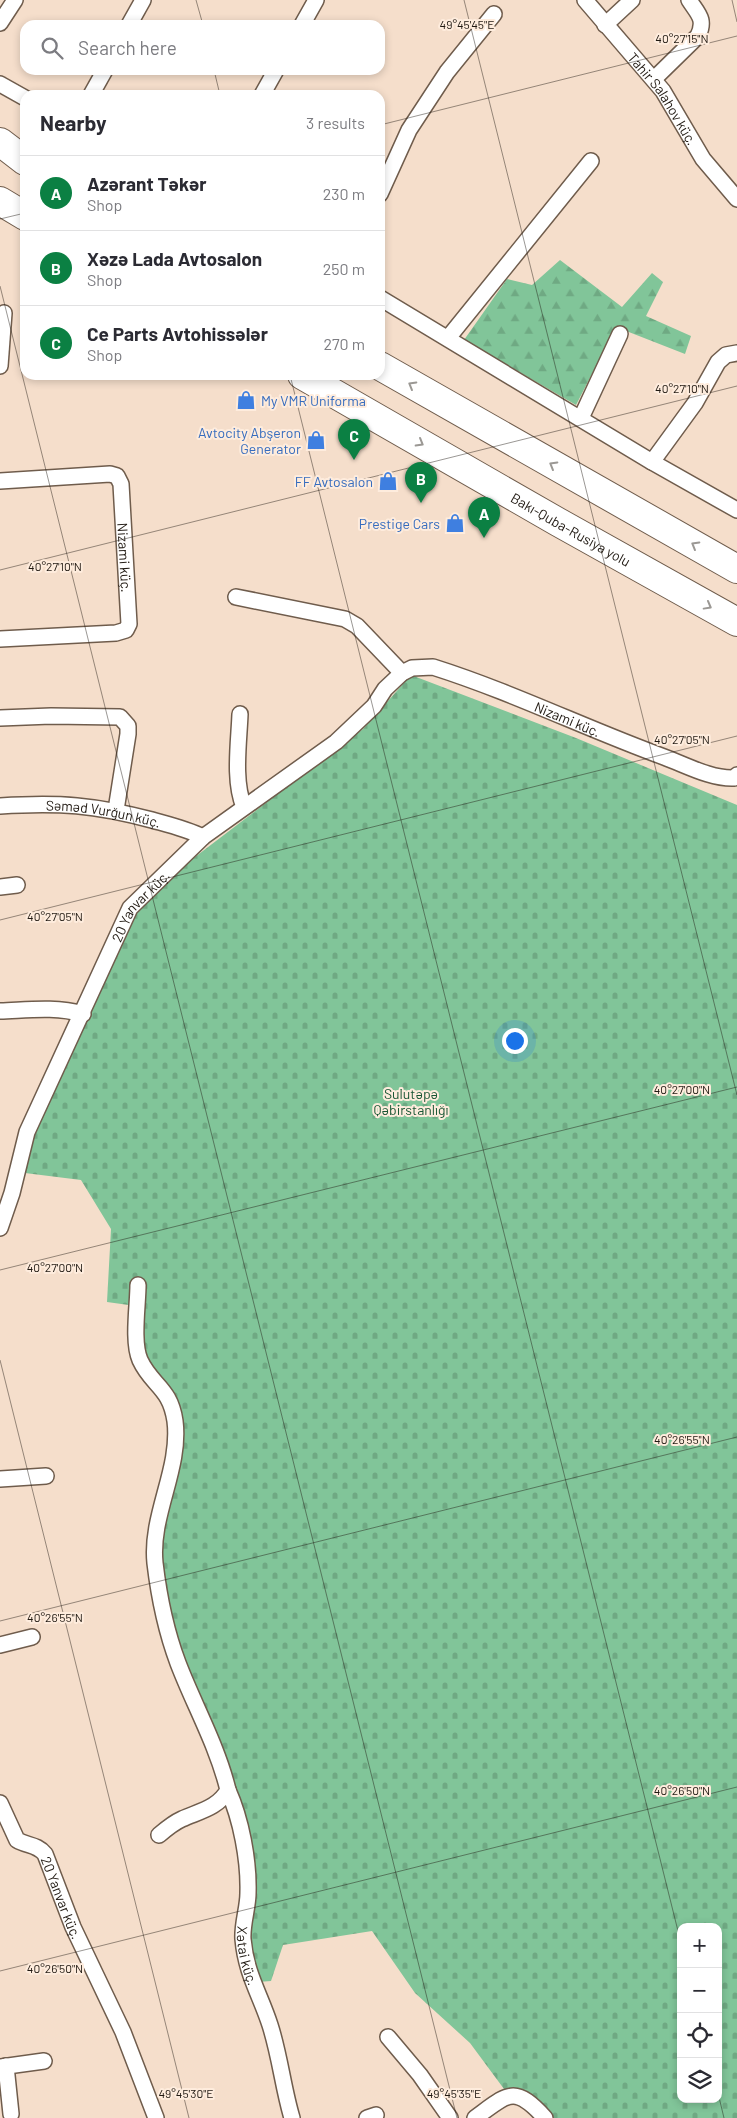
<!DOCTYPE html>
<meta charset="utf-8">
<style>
:root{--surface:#fff;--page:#f7f7f7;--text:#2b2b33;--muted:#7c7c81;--line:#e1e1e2;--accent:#0b8043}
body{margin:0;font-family:Barlow,sans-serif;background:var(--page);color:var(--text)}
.controls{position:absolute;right:15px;bottom:15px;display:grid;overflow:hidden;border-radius:10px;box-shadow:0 2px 8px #0003}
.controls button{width:45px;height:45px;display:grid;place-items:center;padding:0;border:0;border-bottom:1px solid var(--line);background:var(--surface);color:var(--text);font:25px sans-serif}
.you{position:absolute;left:514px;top:1040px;width:18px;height:18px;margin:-12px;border:4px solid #fff;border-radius:50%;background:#1a73e8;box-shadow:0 0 0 8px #1a73e833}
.badge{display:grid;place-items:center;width:32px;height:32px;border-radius:50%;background:var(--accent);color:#fff;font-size:16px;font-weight:700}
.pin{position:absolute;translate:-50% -41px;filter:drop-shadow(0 1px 2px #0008)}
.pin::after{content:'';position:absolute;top:26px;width:18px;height:15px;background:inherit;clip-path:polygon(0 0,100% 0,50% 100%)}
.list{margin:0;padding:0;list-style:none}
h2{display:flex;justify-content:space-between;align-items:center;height:65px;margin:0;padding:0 20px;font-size:21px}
h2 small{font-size:16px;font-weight:400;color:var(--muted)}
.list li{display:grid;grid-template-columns:32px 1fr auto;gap:15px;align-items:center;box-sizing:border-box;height:75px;padding:0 20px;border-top:1px solid var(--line)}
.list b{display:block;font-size:19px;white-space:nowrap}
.list p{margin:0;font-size:16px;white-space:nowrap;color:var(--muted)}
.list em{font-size:16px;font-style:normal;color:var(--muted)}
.icon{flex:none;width:28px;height:28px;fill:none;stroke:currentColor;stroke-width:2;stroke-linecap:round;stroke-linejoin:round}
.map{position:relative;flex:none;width:737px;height:2118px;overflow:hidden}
.search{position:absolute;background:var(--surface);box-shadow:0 2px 8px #0003;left:20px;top:20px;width:365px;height:55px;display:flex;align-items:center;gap:12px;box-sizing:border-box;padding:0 18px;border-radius:15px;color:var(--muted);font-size:19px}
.panel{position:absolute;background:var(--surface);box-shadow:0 2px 8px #0003;left:20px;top:90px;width:365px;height:290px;border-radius:15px}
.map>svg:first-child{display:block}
.forest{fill:url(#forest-firs)}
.cemetery{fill:url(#cemetery-stones);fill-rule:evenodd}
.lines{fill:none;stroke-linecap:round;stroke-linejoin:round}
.street-casing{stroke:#6f5c4c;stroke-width:18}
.highway-casing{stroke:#6f5c4c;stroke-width:30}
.street{stroke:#fff;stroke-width:15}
.highway{stroke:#fff;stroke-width:28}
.oneway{stroke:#9b9894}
.ticks{fill:none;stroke:#201912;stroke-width:1;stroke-opacity:0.45}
.labels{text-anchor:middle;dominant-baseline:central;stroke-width:4;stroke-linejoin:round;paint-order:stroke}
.street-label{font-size:14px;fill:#201912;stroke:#feecdd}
.shop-label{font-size:14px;fill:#366cbe;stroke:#feecdd;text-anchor:end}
.park-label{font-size:14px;fill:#185634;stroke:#feecdd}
.ticks-label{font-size:12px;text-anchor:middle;fill:#201912;stroke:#feecdd;stroke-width:4;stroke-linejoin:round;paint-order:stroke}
</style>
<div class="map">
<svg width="737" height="2118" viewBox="0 0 737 2118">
<defs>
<pattern id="forest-firs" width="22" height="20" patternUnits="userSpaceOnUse" patternTransform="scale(1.25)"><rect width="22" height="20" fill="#81c599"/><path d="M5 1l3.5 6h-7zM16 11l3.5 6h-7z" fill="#6fa983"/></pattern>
<pattern id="cemetery-stones" width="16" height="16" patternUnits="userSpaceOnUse" patternTransform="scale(1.25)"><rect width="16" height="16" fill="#81c599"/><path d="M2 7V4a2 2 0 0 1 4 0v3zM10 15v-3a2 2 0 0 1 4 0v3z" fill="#6fa983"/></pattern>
</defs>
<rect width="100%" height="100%" fill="#f5decb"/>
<path class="forest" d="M560 260 622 307 652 273 663 282 646 316 691 336 685 354 616 327 576 405 464 340 507 279 532 285Z"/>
<path class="cemetery" d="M411 675 576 738 737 805V2118H554L528 2093 504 2089 470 2043 415 1993 372 1931 283 1945 271 1981 258 1982 252 1962 247 1904 223 1757 181 1648 169 1607 160 1549 163 1520 183 1443 176 1396 144 1356 143 1307 107 1302 111 1229 81 1180 25 1173 32 1133 131 917 174 873 363 729ZM681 1927H718V2099H681Z"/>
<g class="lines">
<g class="street-casing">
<g id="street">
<path id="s1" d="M585 0 663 91 703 159 737 199"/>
<path d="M0 23 15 0"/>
<path d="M129 25 143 0"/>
<path d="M302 25 316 0"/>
<path d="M605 25 632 0"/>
<path d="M654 79 698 36C706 19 698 14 689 0"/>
<path d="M0 84 25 98"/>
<path d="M91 95 105 70"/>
<path d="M262 95 276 70"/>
<path d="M380 194 409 130 447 72 494 14"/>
<path d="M380 298 652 462 737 510"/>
<path d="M448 338 591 161"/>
<path d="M0 366 4 313"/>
<path d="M581 418 620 334"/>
<path d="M652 462 695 403 718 362 726 355 737 353"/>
<path id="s2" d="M0 481 110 474 117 476 121 484 129 624 126 630 116 633 0 639"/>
<path d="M236 597 345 619 357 626 402 673"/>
<path d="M240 714C239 742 233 781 244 807"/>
<path d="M0 718 51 716 120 717 128 726V734L116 810"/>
<path id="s3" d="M0 806C59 802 95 805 152 820 170 825 187 829 203 837"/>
<path d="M0 887 17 885"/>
<path d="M0 1011C28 1010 55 1006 83 1014"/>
<path id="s4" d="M0 1228 12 1193 27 1132 130 908 203 837 336 742 374 706 385 689 402 673 412 668 433 667C512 692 587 729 664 757 686 765 711 779 734 778L737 775"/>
<path d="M138 1285C138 1305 132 1342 140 1360 152 1386 170 1387 175 1421 181 1469 150 1515 155 1563 159 1597 166 1631 178 1663 194 1705 217 1745 228 1790 218 1808 200 1811 182 1819 173 1823 166 1829 159 1835"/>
<path d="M0 1479 46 1476"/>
<path d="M0 1645 32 1637"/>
<path id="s5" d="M228 1790C241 1819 249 1860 248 1893 248 1908 242 1924 243 1939 246 1974 260 1994 270 2025 280 2056 283 2088 292 2118"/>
<path id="s6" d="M0 1803 17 1840C27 1846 37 1844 45 1854L73 1927 123 2032 156 2118"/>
<path d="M388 2037 420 2075 450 2118"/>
<path d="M6 2066 11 2114"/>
<path d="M0 2067 44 2061"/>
<path d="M367 2118 376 2115"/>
<path d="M475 2118C508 2094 514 2084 545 2118"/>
</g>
</g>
<g class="highway-casing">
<g id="highway">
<path d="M0 142 25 161"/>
<path d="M0 201 25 216"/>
<path d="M380 366 737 569"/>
<path id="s7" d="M302 375 558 522 737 622"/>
</g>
</g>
<use href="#street" class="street"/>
<use href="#highway" class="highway"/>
</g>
<defs><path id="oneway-chevron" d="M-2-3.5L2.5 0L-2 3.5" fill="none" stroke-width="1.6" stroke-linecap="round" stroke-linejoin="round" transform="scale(1.25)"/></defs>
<g class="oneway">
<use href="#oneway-chevron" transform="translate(412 385) rotate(-150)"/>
<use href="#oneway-chevron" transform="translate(420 443) rotate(30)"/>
<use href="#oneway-chevron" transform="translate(553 465) rotate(-150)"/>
<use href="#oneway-chevron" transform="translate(695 545) rotate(-150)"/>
<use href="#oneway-chevron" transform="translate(708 606) rotate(29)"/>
</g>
<path class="ticks" d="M196 0 203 25M464 0 737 1095M732 0 737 22M214 70 220 95M380 125 737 36M0 219 25 213M0 286 457 2118M290 375 681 1943M0 570 737 386M0 920 737 736M0 1270 737 1087M0 1360 189 2118M0 1621 737 1437M0 1971 737 1787M718 2093 724 2118"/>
<defs>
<g id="shop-bare" transform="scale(1.5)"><path d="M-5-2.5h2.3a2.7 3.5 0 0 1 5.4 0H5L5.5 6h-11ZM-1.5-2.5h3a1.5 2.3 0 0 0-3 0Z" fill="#3f7fe0" stroke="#feecdd" stroke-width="2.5" paint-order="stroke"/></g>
</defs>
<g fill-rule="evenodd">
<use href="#shop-bare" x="246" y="400"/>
<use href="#shop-bare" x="316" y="440"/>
<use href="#shop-bare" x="388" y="481"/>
<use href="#shop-bare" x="455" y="523"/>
</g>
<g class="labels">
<g class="street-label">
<text stroke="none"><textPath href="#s1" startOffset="126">Tahir Salahov küç.</textPath></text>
<text stroke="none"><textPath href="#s7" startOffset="310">Bakı-Quba-Rusiya yolu</textPath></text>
<text stroke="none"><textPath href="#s2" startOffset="200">Nizami küç.</textPath></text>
<text stroke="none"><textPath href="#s4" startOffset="884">Nizami küç.</textPath></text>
<text stroke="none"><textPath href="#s3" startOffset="104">Səməd Vurğun küç.</textPath></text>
<text stroke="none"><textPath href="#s4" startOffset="354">20 Yanvar küç.</textPath></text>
<text stroke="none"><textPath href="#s6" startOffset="119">20 Yanvar küç.</textPath></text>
<text stroke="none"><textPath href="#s5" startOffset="169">Xətai küç.</textPath></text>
</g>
<g class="shop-label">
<text x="261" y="400" text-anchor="start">My VMR Uniforma</text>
<text x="301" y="432">Avtocity Abşeron<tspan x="301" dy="16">Generator</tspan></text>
<text x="373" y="481">FF Avtosalon</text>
<text x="440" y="523">Prestige Cars</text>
</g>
<g class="park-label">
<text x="411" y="1093">Sulutəpə<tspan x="411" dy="16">Qəbirstanlığı</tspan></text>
</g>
</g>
<g class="ticks-label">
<text x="467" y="29">49°45'45"E</text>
<text x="682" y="43">40°27'15"N</text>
<text x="682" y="393">40°27'10"N</text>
<text x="55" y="571">40°27'10"N</text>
<text x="682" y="744">40°27'05"N</text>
<text x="55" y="921">40°27'05"N</text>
<text x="682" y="1094">40°27'00"N</text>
<text x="55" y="1272">40°27'00"N</text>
<text x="682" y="1444">40°26'55"N</text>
<text x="55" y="1622">40°26'55"N</text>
<text x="682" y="1795">40°26'50"N</text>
<text x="55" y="1973">40°26'50"N</text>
<text x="186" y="2098">49°45'30"E</text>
<text x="454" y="2098">49°45'35"E</text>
</g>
</svg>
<div class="controls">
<button>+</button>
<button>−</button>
<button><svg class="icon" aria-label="locate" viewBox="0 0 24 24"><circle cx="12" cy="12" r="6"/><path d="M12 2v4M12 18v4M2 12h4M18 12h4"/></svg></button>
<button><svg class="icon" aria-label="layers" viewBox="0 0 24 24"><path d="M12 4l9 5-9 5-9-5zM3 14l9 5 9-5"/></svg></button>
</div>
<div class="you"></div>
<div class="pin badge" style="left:484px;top:538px">A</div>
<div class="pin badge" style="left:421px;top:503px">B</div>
<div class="pin badge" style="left:354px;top:460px">C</div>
<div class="search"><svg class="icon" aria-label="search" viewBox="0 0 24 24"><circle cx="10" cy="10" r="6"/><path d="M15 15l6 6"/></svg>Search here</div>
<section class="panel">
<h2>Nearby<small>3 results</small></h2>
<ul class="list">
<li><span class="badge">A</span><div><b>Azərant Təkər</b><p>Shop</p></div><em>230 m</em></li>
<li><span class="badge">B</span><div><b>Xəzə Lada Avtosalon</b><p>Shop</p></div><em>250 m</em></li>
<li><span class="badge">C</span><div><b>Ce Parts Avtohissələr</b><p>Shop</p></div><em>270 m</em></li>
</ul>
</section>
</div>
